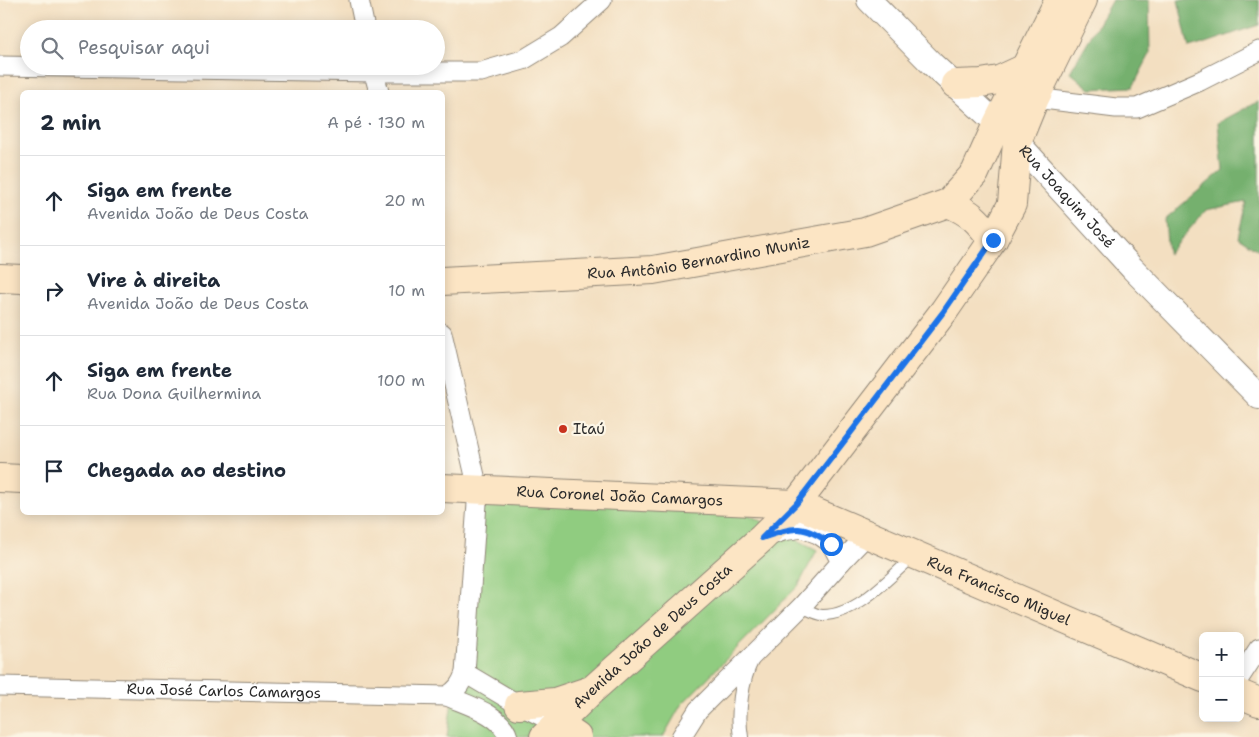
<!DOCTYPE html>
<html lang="pt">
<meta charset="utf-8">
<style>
:root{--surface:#fff;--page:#f2f2f3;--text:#1f2937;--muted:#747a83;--line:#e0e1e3}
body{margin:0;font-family:"Shantell Sans",sans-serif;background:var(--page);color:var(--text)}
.controls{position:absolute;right:15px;bottom:15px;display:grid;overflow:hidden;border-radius:8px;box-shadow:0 2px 12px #0003}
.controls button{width:45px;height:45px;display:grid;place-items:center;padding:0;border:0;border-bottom:1px solid var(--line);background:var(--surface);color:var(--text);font:25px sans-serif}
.stop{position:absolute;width:15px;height:15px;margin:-11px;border:4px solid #1a73e8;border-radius:50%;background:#fff}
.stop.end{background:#1a73e8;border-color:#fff;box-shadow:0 1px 5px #0008}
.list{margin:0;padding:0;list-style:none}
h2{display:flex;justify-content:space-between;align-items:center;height:65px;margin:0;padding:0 20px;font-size:21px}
h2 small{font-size:16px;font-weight:400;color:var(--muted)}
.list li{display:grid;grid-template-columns:32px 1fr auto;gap:15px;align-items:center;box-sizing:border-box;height:90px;padding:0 20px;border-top:1px solid var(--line)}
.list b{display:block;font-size:19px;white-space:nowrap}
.list p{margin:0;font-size:16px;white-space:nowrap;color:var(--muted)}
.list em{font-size:16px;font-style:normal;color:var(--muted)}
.icon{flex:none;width:28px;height:28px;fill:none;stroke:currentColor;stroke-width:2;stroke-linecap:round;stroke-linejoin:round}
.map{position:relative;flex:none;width:1259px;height:737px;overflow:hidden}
.search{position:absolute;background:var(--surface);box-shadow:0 2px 12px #0003;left:20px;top:20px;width:425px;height:55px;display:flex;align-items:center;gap:12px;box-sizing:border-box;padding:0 18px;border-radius:28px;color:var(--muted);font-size:19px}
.panel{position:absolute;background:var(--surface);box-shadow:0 2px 12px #0003;left:20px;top:90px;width:425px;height:425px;border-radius:8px}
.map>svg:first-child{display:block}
.green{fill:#90cc80;stroke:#5e7c56}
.forest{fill:#74b06e;stroke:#506e4c}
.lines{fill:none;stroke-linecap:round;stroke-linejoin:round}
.service-casing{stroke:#8f8576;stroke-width:12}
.pedestrian-casing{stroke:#8f8576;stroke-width:16}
.minor-casing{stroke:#8f8576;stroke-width:21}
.tertiary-casing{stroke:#8f8576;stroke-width:26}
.secondary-casing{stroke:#8f8576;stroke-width:30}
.service{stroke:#fff;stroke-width:10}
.pedestrian{stroke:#fff;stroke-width:14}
.minor{stroke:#fff;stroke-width:19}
.tertiary{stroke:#fff;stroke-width:24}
.secondary{stroke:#fce5c4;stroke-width:28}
.route{stroke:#1a73e8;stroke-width:6}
.poi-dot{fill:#c8321e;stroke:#fcf5e5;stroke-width:2}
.labels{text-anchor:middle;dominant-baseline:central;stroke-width:4.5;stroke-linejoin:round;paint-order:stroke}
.street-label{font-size:15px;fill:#2b2b2b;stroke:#fcf5e5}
.poi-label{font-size:15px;fill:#2b2b2b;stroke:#fcf5e5;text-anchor:start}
</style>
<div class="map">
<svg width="1259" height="737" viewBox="0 0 1259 737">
<rect width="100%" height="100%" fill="#fcf5e5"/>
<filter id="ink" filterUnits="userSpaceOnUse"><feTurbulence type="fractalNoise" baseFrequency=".02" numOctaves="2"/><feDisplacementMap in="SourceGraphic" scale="10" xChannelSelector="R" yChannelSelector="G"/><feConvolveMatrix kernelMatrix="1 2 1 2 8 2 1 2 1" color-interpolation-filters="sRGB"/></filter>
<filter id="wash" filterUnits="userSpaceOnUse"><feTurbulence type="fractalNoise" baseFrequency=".0096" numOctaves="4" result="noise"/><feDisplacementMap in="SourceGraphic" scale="20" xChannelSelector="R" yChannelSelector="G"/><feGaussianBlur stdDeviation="1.12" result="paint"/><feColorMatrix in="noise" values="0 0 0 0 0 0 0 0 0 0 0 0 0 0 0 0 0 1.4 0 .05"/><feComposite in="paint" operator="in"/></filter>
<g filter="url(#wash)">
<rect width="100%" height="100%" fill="#f3dfc1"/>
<path class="green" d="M479 504 730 505 817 550 798 586 681 705 663 737H447Z"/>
<g class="forest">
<path d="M1112 0H1149L1150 54 1133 87 1090 89 1070 72Z"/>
<path d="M1178 0H1259V25C1235 32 1213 42 1189 48Z"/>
<path d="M1259 102V251L1238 237 1246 202 1206 210 1168 254 1165 219 1223 170 1218 123 1253 104Z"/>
</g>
</g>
<g filter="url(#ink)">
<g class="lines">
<g class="service-casing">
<path id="service" d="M801 607C807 609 816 615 823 615 857 615 890 577 914 556"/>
</g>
<g class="pedestrian-casing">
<path id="pedestrian" d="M741 737C737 714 741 680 752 659"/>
</g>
<g class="minor-casing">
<g id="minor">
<path d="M359 0 365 29"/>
<path d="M0 66 374 72H481L523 60 561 37 602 0"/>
<path d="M372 66 379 92"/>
<path d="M1035 98 1116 108H1137L1200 81 1259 51"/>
<path d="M841 562 867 535"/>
<path d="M465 673 519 705 558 724"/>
<path d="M1240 677 1259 648"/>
<path id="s1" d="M0 686 447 696C457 690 461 684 465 673L478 489 442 333"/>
<path d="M447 696C467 705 502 714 508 737"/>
<path d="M681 737 698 710 801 607 841 562 831 543 818 534 802 528 783 531 766 537"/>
</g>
</g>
<g class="tertiary-casing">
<g id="tertiary">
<path id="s2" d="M869 0 932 64 1017 142 1132 268 1259 397"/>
</g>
</g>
<g class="secondary-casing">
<g id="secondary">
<path d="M955 84 981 83 999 80 1025 68"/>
<path d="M948 203C972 213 978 221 993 240"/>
<path d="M0 278 22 279"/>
<path id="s3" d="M442 281 653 270 865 232 948 203 975 173 997 124 1059 0"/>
<path d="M0 478 22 479"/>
<path id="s4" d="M442 488 796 504 1203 678"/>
<path d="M1240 694 1259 702"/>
<path d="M519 705 555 702 588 691"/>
<path d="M558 724 577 737"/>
<path id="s5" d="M544 737 592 690 762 538 796 504 944 311 993 240 1012 204 1017 142 1035 98 1083 0"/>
</g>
</g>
<use href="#service" class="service"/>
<use href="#pedestrian" class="pedestrian"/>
<use href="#minor" class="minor"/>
<use href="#tertiary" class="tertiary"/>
<use href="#secondary" class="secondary"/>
</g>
</g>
<g class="lines" filter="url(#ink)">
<path class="route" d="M831 544C802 523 794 527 762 538L796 504 944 311 993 240"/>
</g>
<circle class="poi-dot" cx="563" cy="429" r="5"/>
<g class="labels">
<g class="street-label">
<text stroke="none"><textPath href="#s2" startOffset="279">Rua Joaquim José</textPath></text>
<text stroke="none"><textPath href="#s3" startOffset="258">Rua Antônio Bernardino Muniz</textPath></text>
<text stroke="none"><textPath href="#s4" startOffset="178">Rua Coronel João Camargos</textPath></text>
<text stroke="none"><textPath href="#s4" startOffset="575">Rua Francisco Miguel</textPath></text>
<text stroke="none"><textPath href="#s5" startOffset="148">Avenida João de Deus Costa</textPath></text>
<text stroke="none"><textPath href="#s1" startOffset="224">Rua José Carlos Camargos</textPath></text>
</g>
<g class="poi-label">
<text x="573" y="429">Itaú</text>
</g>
</g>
</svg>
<div class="controls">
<button>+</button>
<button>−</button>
</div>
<div class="stop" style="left:831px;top:544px"></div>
<div class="stop end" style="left:993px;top:240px"></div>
<div class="search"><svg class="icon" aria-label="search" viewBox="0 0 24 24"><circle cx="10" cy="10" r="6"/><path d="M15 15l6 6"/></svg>Pesquisar aqui</div>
<section class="panel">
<h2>2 min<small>A pé · 130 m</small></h2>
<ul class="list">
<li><svg class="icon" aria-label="ahead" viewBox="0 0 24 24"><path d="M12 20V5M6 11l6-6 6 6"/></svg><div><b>Siga em frente</b><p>Avenida João de Deus Costa</p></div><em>20 m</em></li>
<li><svg class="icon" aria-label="right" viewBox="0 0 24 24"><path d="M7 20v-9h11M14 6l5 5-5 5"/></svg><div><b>Vire à direita</b><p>Avenida João de Deus Costa</p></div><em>10 m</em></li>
<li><svg class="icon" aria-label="ahead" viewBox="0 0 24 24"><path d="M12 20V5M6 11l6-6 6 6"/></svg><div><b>Siga em frente</b><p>Rua Dona Guilhermina</p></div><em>100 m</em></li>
<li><svg class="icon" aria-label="arrive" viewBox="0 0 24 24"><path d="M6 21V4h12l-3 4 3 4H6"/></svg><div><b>Chegada ao destino</b></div></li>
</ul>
</section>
</div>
